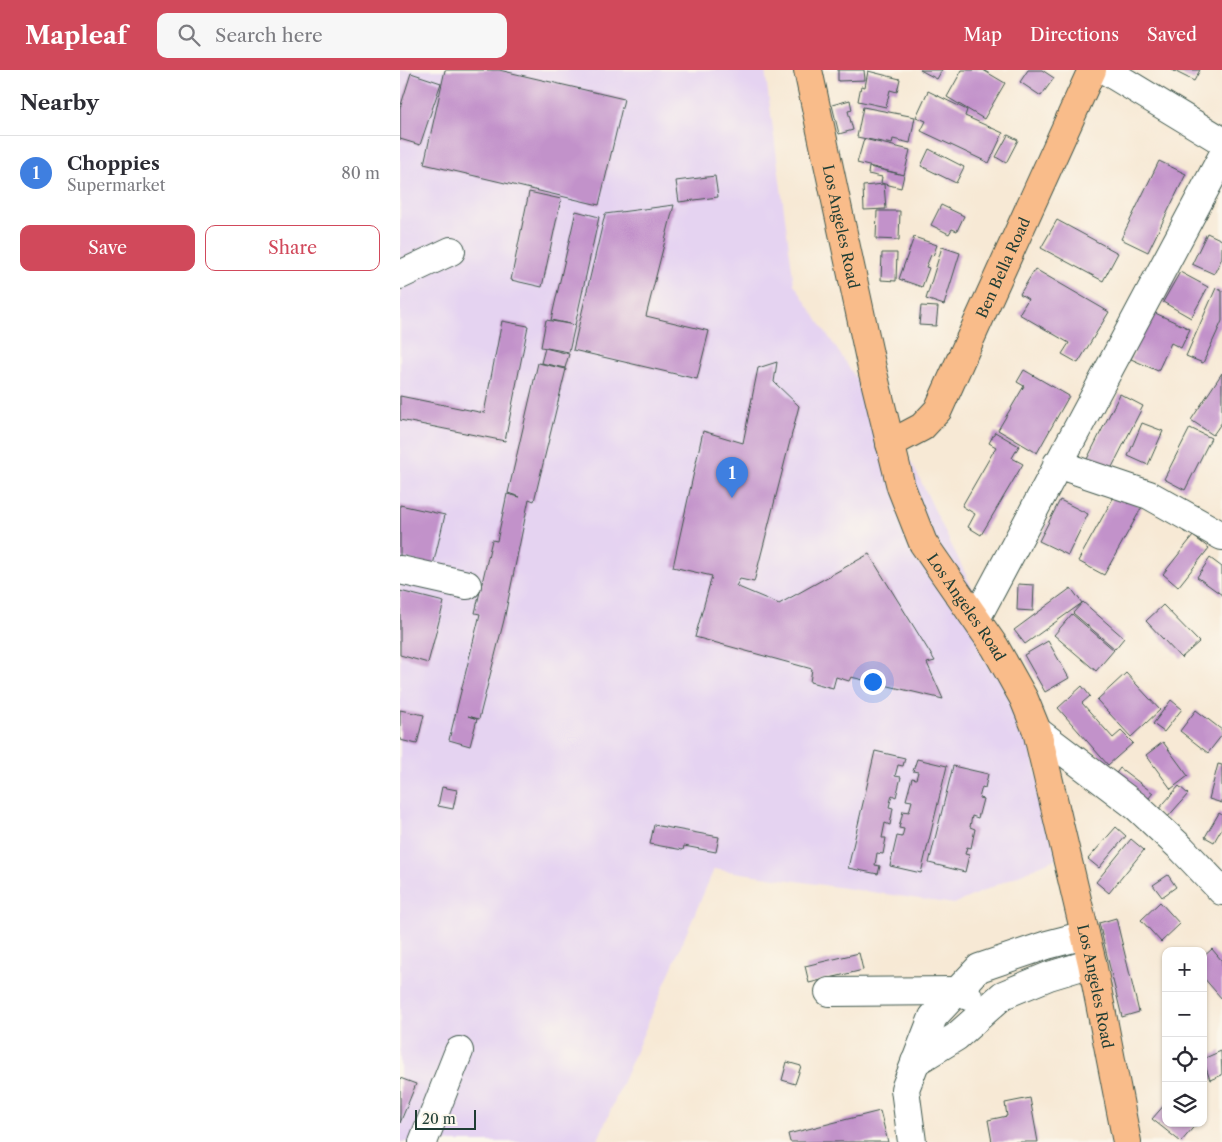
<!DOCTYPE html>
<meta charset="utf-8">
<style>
:root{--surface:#fff;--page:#f7f7f7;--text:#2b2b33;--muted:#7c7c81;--line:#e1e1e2;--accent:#d1495b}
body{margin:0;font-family:"Libre Caslon Text",serif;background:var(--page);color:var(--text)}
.controls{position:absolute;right:15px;bottom:15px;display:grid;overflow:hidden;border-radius:10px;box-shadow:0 1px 4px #0004}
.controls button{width:45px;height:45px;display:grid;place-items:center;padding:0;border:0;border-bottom:1px solid var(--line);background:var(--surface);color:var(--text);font:25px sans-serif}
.scale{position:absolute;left:15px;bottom:12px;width:61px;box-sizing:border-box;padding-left:5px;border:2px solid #1f3d34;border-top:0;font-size:14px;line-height:18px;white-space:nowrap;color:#1f3d34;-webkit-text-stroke:4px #fbf7ec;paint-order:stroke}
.you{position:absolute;left:472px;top:611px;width:18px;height:18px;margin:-12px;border:4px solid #fff;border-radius:50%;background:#1a73e8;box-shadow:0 0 0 8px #1a73e833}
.badge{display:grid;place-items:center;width:32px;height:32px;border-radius:50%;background:var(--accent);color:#fff;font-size:16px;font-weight:700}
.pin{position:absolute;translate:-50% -41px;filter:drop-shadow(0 1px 2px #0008)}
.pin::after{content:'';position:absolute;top:26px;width:18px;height:15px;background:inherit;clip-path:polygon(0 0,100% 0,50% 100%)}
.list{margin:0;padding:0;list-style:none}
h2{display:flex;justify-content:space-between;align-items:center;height:65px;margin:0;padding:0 20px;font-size:21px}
h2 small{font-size:16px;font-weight:400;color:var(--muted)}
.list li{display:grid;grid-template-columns:32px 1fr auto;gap:15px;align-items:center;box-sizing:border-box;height:75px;padding:0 20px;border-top:1px solid var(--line)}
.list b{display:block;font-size:19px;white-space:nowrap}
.list p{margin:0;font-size:16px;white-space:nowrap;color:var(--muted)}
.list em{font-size:16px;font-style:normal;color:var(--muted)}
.actions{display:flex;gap:10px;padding:15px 20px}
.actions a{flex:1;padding:11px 0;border:1px solid var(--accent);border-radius:10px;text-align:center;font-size:18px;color:var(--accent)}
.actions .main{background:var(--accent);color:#fff}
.icon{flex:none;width:28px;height:28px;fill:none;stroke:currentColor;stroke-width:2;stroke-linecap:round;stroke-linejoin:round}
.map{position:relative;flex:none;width:822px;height:1072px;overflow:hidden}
header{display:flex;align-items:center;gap:30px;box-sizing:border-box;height:70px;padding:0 25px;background:var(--accent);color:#fff}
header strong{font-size:24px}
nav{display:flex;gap:28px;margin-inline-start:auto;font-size:18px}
.search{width:350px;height:45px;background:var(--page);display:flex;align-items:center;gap:12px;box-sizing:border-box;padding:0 18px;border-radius:10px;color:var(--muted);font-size:19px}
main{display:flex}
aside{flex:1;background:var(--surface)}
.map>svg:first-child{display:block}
.built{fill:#e5d3f1}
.building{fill:#c292ca}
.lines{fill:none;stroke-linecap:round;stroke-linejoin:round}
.minor-casing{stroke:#3f574c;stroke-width:30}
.major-casing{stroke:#3f574c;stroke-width:30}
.minor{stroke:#fff;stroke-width:28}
.major{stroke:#f9bc8a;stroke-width:28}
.labels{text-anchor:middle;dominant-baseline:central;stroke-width:4;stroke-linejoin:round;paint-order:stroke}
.street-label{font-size:15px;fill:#1f3d34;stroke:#fbf7ec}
</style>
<header>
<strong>Mapleaf</strong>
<div class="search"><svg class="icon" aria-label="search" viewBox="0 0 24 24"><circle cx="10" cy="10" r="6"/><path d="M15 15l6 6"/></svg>Search here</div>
<nav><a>Map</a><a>Directions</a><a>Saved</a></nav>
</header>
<main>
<aside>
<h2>Nearby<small></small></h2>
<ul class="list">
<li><span class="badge" style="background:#3f7fe0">1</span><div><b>Choppies</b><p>Supermarket</p></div><em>80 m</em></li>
</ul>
<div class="actions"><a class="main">Save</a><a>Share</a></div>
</aside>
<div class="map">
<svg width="822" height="1072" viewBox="0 0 822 1072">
<rect width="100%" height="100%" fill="#fbf7ec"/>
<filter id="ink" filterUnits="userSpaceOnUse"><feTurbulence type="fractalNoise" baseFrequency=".02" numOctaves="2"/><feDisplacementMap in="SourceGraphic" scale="10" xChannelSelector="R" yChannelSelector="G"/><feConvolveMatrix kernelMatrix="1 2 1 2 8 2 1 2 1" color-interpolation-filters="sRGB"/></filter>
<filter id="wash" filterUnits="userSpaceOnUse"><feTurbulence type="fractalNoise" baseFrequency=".0096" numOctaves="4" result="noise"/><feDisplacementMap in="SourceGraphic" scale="20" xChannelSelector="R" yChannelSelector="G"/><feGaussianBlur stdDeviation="1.12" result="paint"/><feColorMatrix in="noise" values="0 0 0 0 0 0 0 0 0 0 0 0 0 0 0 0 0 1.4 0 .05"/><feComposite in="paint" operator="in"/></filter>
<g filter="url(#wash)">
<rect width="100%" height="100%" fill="#f7e9d5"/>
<path class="built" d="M0 0H365L394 214 513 395 610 597 657 788 554 834 314 799 197 1072H0Z"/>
<g id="blocks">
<g class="building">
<path d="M45 0H99L224 29 199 135 24 94Z"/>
<path d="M438 0H464L465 10 438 11Z"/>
<path d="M520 0H542L537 9Z"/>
<path d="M562 0H583L605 13 584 49 547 27Z"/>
<path d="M628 0H642L654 8 641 26 620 12Z"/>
<path d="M772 0H800L794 11Z"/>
<path d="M468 1 500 9 497 22 490 20 486 37 458 31 461 16 465 17Z"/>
<path d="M11 3 41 13 20 75 0 69V38Z"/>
<path d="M528 21 567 40 565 46 603 63 589 93 521 61 526 51 516 47Z"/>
<path d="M450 30 452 40 448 41 453 60 439 64 432 35Z"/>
<path d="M463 37 515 47 510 73 493 69 492 74 457 67Z"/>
<path d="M608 65 618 70 606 93 596 87Z"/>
<path d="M464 69 510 80 504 105 457 93Z"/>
<path d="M529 79 564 97 556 113 521 96Z"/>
<path d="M759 91 786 104 748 182 721 169Z"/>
<path d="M469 97 504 105 501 118 481 113 482 107 468 104Z"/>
<path d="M315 106 318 127 279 132 276 111Z"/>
<path d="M484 114 486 139 464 140 463 116Z"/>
<path d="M129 122 161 129 142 217 111 210Z"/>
<path d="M274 135 246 246 309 261 297 309 173 280 205 144Z"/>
<path d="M541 135 564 146 557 161 552 159 549 164 531 155Z"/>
<path d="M176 141 199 147 175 255 151 250Z"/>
<path d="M477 141H500L499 170 476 169Z"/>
<path d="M657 150 718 183 703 211 641 178Z"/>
<path d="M807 163 822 170V188L814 204 792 194Z"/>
<path d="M514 167 537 175 533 186 531 185 526 197 529 198 522 217 499 209Z"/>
<path d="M542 177 560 183 544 235 526 229Z"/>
<path d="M482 183H497L496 211 481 210Z"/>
<path d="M635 199 709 242 678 293 662 284 669 273 619 244 628 229 620 224Z"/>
<path d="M780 202 808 217 791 248 763 232Z"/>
<path d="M816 218 822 221V251L803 293 786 286Z"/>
<path d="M521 236 538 237 536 256 519 255Z"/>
<path d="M753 242 790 259 781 278 771 273 758 301 731 289 735 281 728 278Z"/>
<path d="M146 250 175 255 169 282 141 277Z"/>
<path d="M102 251 128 256 105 371 0 350V326L84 343Z"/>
<path d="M145 278 169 284 165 298 141 293Z"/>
<path d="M377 292 374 312 399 336 354 512 340 509 336 516 379 534 469 484 535 591 527 593 543 629 451 607 449 611 436 607 433 618 410 612 412 599 295 567 312 506 273 497 303 361 343 373 358 298Z"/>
<path d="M138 293 166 299 134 431 129 429 104 550 79 649 68 646 77 649 70 676 49 670 80 544 75 543 92 470 97 471 107 424 120 427 108 423Z"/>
<path d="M624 300 669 326 637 383 598 360 624 316 617 312Z"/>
<path d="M822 303V352L813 365 791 350Z"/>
<path d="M720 324 743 336 709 403 686 391Z"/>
<path d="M742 353 763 361 748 395 728 386Z"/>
<path d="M790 358 811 368 785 420 764 409Z"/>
<path d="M595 362 619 376 612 388 623 394 581 465 568 457 575 444 562 436 596 377 589 373Z"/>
<path d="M716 423 742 437 704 505 678 491Z"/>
<path d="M660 430 688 444 668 485 639 471Z"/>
<path d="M0 435 45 445 33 495 0 487Z"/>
<path d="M793 466 809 478 778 517 763 504Z"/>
<path d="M810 488 822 497V525L797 507Z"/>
<path d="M618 514 634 515 633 541 617 540Z"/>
<path d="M671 518 682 533 625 574 614 560Z"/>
<path d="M0 521 44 532 28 593 0 585Z"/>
<path d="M683 532 724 568 715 579 673 543Z"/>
<path d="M763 535 799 572 781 588 746 551Z"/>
<path d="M672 544 714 580 696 601 654 565Z"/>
<path d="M648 571 669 608 645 622 624 585Z"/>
<path d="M726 603 760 640 731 667 697 630Z"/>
<path d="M682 616 690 626 682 633 713 668 721 661 733 673 708 695 658 638Z"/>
<path d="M771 630 782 639 764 662 753 654Z"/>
<path d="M0 640 24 645 17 674 0 670Z"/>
<path d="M796 640 822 660V665L808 683 780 661Z"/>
<path d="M763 672 788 706 771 719 746 685Z"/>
<path d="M475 681 505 688 503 696 498 695 495 706 501 707 496 727 492 725 489 737 493 738 490 755 485 753 482 768H486L483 784 477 783 475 795 480 796 478 804 448 798Z"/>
<path d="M517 689 547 696 521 803 490 796 497 766 502 767 504 759 499 758 503 741 509 742 512 731 506 730 512 708 516 709 518 702 513 701Z"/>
<path d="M818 694 822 695V733L809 729Z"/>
<path d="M553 696 588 704 585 718 582 717 579 728 583 729 578 748 572 746 570 757 575 759 571 778 567 777 565 784 569 785 565 802 529 793Z"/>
<path d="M720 698 753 723 744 734 712 709Z"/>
<path d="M779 716 788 724 766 749 757 741Z"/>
<path d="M42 717 57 720 53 739 38 736Z"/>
<path d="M819 743 822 745V758L814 772 805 767Z"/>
<path d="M254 755 319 767 316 782 284 776 283 780 250 774Z"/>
<path d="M716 757 726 766 699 798 688 789Z"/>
<path d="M731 769 744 780 709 823 696 812Z"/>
<path d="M768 805 776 817 762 827 753 815Z"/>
<path d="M760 832 780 854 761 872 741 850Z"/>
<path d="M716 848 739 942 722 947 699 853Z"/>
<path d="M812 879 822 891V929L803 907V887Z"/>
<path d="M459 883 463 900 409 913 405 896Z"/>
<path d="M821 981 822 1005 810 1010 803 989Z"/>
<path d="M387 992 401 996 395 1014 382 1010Z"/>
<path d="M0 1008 16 1014 0 1053Z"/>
<path d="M630 1028 638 1072H592L588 1050 607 1046 605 1033Z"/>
<path d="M766 1033V1053H797L781 1072 752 1049Z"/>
<path d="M480 1041 488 1072H390L388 1064Z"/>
</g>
</g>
</g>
<g filter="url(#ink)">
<use href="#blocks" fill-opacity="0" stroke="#3f574c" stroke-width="1"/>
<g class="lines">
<g class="minor-casing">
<g id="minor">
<path d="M705 0 822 71"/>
<path d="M0 205 51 181"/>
<path d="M657 394 749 425 822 466"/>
<path d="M0 500 67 515"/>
<path d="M577 547 822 87"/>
<path d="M637 661 737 737 782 779 822 821"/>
<path d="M429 922 558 921 568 926"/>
<path d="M515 992 556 967 603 925 649 906 692 893"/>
<path d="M23 1072 59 981"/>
<path d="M512 1072 505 1019 533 947 579 898 647 875 685 865"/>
</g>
</g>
<g class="major-casing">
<g id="major">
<path id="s1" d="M408 0 473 303 501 417 523 473 595 577 624 629 637 661 692 893 727 1072"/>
<path id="s2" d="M490 374 522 357 538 340 692 0"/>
</g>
</g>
<use href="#minor" class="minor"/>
<use href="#major" class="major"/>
</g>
</g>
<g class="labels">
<g class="street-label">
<text stroke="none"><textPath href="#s1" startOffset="160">Los Angeles Road</textPath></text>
<text stroke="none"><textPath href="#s2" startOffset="216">Ben Bella Road</textPath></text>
<text stroke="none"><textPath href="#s1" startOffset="565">Los Angeles Road</textPath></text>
<text stroke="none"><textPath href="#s1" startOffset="970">Los Angeles Road</textPath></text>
</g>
</g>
</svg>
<div class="controls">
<button>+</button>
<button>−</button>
<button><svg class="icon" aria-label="locate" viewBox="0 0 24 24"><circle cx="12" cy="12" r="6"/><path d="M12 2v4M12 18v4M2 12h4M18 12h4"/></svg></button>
<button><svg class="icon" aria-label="layers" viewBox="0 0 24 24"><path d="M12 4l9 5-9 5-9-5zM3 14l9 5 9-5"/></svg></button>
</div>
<div class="scale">20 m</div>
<div class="you"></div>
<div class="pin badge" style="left:332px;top:428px;background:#3f7fe0">1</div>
</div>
</main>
